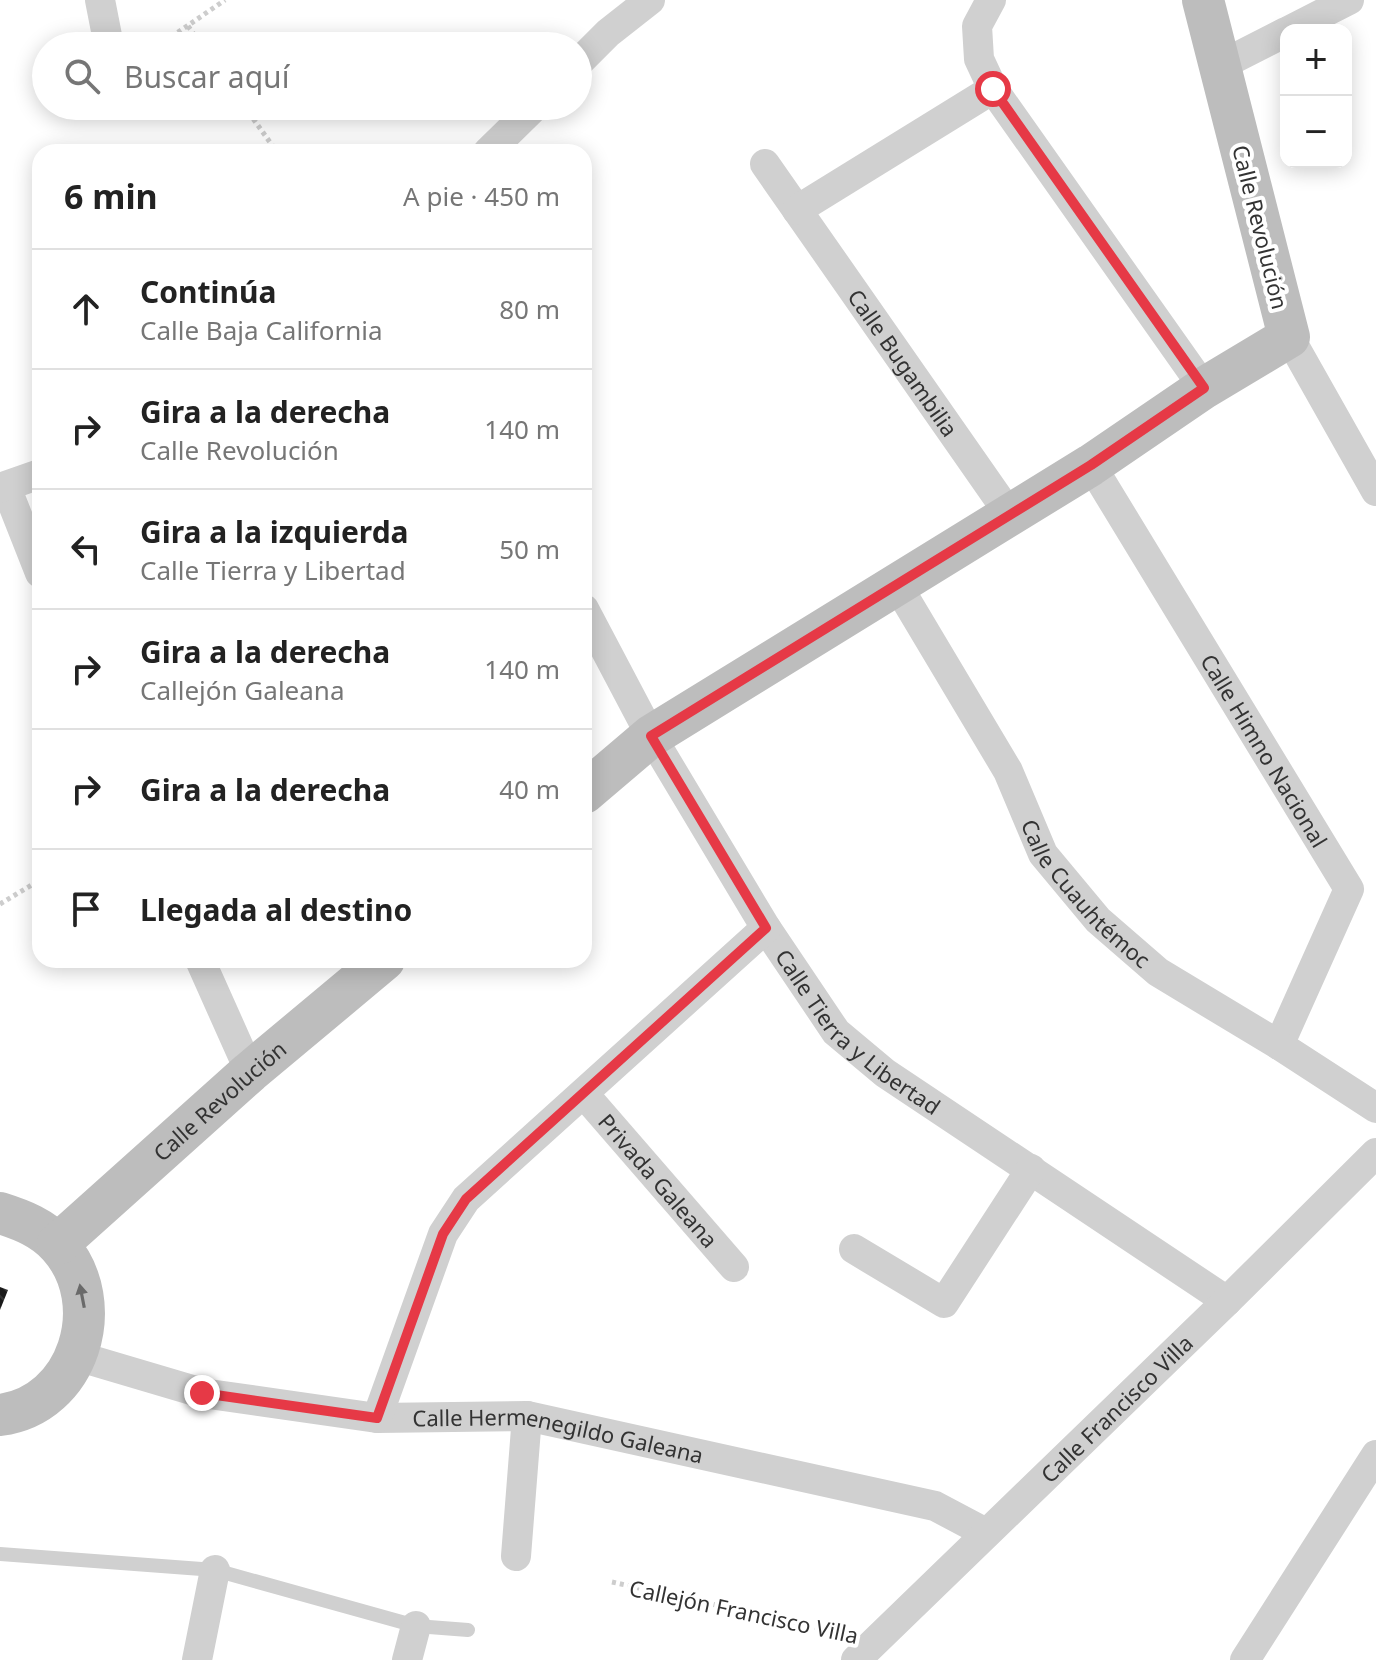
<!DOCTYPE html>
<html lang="es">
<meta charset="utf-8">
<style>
:root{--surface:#fff;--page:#f2f2f2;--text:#222;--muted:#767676;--line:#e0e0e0}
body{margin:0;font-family:"Noto Sans",sans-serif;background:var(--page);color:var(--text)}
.controls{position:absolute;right:24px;top:24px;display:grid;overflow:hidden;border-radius:16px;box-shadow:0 4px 20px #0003}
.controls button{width:72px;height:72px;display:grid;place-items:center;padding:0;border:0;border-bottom:2px solid var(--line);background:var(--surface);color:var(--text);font:40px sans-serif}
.stop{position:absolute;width:24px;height:24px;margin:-18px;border:6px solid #e63946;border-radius:50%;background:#fff}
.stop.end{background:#e63946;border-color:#fff;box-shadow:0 2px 8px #0008}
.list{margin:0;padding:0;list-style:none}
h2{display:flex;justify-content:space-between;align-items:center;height:104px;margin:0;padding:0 32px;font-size:34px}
h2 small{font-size:26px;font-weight:400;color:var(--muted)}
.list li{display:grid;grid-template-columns:52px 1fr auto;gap:24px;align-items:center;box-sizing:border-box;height:120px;padding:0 32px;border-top:2px solid var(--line)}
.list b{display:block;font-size:30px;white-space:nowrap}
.list p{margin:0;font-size:26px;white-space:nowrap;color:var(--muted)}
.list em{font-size:26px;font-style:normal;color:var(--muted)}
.icon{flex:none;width:44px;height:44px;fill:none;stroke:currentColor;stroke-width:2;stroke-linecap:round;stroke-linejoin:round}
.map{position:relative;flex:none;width:1376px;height:1660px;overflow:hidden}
.search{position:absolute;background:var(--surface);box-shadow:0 4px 20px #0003;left:32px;top:32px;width:560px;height:88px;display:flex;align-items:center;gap:20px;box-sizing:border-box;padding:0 28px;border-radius:44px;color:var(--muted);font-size:30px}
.panel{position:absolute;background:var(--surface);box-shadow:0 4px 20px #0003;left:32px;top:144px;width:560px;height:824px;border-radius:24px}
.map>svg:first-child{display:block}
.building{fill:url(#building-back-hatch)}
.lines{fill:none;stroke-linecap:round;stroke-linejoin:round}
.path{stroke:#cdcdcd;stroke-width:5;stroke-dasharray:4 4;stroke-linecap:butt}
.lane{stroke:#d0d0d0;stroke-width:14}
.street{stroke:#d0d0d0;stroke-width:30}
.secondary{stroke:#bdbdbd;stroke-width:42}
.oneway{fill:#6a6a6a}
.route{stroke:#e63946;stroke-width:10}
.labels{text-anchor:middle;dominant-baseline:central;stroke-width:8;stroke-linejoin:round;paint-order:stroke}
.street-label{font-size:22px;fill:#333;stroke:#fff}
</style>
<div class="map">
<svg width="1376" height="1660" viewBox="0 0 1376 1660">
<defs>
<pattern id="building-back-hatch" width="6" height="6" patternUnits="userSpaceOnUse" patternTransform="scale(2)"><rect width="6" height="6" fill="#1a1a1a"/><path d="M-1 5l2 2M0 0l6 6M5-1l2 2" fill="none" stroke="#333"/></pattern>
</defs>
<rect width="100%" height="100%" fill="#fff"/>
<path class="building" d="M0 1287 8 1290 0 1310Z"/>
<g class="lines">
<g class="path">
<path d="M188 26 202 46"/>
<path d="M158 46 225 0"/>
<path d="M244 106 277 152"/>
<path d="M0 904 40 880"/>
<path d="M612 1582 842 1633"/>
</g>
<path class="lane" d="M0 1554 215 1570 416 1626 468 1630"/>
<g class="street">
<path d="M100 0 109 46"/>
<path d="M991 0 977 26 979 59 993 89 1204 388"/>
<path d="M1290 30 1349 0"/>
<path d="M578 63 608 33 650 0"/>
<path d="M1221 65 1286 32"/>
<path d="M488 152 535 106"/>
<path id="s1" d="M765 164 1010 515"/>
<path d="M797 210 993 89"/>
<path d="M1289 337 1376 491"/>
<path id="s2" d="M1091 465 1349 889 1279 1045"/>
<path d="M6 487 40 573"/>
<path d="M0 488 40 474"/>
<path id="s3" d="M897 585 1008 771 1043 854 1098 920 1158 972 1279 1045 1376 1108"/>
<path id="s4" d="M584 609 651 736 766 928 836 1032 885 1073 1227 1301"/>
<path d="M200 960 250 1072"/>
<path id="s5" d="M584 1094 734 1267"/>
<path d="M854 1249 944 1303 1031 1169"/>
<path id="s6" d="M77 1356 202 1393 377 1418 527 1416 935 1506 986 1533"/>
<path d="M377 1418 443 1234 466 1199 766 928"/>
<path d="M516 1556 527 1416"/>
<path d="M197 1660 215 1570"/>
<path d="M407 1660 416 1626"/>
<path id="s7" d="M856 1660 1227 1301 1376 1153"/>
<path d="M1245 1660 1376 1455"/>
</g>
<g class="secondary">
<path d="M584 793 651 736 1091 465 1204 388 1289 337 1203 0"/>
<path d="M0 1213C22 1220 43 1228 59 1246 110 1303 79 1405 0 1415"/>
<path id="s8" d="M58 1244 250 1072 384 960"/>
</g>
</g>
<defs><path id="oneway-solid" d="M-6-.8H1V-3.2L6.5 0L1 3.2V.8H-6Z" transform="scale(2)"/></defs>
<use class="oneway" href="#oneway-solid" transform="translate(82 1296) rotate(-101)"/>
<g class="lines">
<path class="route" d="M202 1393 377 1418 443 1234 466 1199 766 928 651 736 1091 465 1204 388 993 89"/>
</g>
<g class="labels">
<g class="street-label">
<text transform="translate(1261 227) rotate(76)">Calle Revolución</text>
<text stroke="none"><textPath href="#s1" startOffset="242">Calle Bugambilia</textPath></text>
<text stroke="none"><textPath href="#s2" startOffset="334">Calle Himno Nacional</textPath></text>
<text stroke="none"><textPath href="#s3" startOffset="364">Calle Cuauhtémoc</textPath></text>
<text stroke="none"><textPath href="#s4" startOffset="508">Calle Tierra y Libertad</textPath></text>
<text stroke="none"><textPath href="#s8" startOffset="216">Calle Revolución</textPath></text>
<text stroke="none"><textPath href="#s5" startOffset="114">Privada Galeana</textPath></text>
<text stroke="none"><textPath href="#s7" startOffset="362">Calle Francisco Villa</textPath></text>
<text stroke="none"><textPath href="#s6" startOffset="490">Calle Hermenegildo Galeana</textPath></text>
<text transform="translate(744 1611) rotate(12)">Callejón Francisco Villa</text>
</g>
</g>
</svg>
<div class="controls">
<button>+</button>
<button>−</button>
</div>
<div class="stop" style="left:993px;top:89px"></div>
<div class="stop end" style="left:202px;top:1393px"></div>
<div class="search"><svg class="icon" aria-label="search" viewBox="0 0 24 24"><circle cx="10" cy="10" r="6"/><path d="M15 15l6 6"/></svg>Buscar aquí</div>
<section class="panel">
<h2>6 min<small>A pie · 450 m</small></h2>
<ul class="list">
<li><svg class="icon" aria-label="ahead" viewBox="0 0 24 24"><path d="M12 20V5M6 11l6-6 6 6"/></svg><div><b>Continúa</b><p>Calle Baja California</p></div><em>80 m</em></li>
<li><svg class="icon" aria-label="right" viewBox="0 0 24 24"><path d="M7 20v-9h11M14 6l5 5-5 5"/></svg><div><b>Gira a la derecha</b><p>Calle Revolución</p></div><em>140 m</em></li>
<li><svg class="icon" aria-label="left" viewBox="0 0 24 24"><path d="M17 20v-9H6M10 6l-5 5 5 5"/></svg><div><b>Gira a la izquierda</b><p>Calle Tierra y Libertad</p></div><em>50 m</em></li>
<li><svg class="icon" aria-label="right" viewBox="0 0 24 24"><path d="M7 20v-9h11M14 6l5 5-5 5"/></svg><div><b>Gira a la derecha</b><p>Callejón Galeana</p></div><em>140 m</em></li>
<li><svg class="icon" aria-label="right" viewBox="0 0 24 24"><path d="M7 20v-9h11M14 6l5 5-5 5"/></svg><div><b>Gira a la derecha</b></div><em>40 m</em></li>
<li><svg class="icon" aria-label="arrive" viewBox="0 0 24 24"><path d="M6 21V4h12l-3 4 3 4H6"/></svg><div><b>Llegada al destino</b></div></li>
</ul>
</section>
</div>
